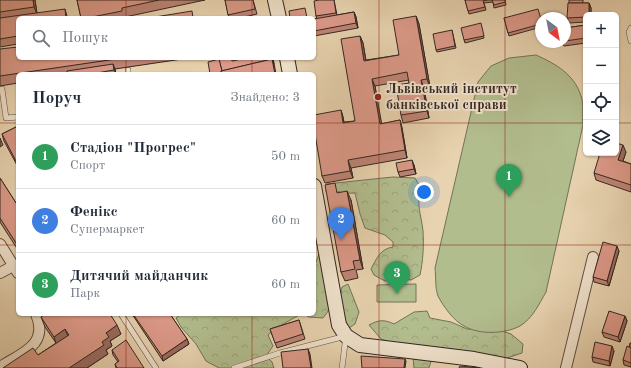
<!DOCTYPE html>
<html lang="uk">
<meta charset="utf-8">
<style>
:root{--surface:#fff;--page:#f2f2f3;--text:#1f2937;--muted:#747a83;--line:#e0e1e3;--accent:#d93025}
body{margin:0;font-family:"Old Standard TT",serif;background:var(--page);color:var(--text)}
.controls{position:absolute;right:12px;top:12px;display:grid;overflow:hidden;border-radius:6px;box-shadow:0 1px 3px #0004}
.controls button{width:36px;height:36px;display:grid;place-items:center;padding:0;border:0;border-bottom:1px solid var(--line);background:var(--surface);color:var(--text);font:20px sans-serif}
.compass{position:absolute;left:535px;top:12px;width:36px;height:36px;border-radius:50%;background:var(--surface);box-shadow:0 1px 3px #0004;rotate:148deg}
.you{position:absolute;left:424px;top:192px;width:14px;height:14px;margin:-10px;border:3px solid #fff;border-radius:50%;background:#1a73e8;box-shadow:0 0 0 6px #1a73e833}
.badge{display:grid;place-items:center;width:26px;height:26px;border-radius:50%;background:var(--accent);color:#fff;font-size:13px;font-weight:700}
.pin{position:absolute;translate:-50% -33px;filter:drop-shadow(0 1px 2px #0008)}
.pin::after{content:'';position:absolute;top:21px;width:14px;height:12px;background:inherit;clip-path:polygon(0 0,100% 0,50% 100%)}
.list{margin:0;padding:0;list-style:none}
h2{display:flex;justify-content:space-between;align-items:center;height:52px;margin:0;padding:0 16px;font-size:17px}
h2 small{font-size:13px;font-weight:400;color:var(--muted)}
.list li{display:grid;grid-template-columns:26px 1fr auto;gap:12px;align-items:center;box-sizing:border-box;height:64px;padding:0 16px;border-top:1px solid var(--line)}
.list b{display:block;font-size:15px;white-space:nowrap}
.list p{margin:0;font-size:13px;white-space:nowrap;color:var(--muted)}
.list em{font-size:13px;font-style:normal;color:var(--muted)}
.icon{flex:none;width:22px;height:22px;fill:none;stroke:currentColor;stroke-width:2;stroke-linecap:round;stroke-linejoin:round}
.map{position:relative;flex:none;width:631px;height:368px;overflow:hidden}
.search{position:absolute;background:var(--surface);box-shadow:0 1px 3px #0004;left:16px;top:16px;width:300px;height:44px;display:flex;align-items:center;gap:10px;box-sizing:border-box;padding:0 14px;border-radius:6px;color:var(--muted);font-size:15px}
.panel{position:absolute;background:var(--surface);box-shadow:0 1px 3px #0004;left:16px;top:72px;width:300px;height:244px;border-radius:6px}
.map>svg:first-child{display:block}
.forest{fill:url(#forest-crowns);stroke:#737258}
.green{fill:#b2bd8e;stroke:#737258}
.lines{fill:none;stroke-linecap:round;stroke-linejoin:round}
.lane-casing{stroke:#615145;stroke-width:6}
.street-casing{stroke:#615145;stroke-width:12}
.secondary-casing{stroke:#342621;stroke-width:16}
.lane{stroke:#f0e2cc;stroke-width:5}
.street{stroke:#f0e2cc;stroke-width:10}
.secondary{stroke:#f0e2cc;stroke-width:14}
.wall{fill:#bd8475;stroke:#342621}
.shaded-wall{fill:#9a6b5f;stroke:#342621}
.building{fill:#dc9988;stroke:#342621}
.grid{fill:none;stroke:#8f2418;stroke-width:1;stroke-opacity:0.55}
.poi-dot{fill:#8f2418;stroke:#f0e2cc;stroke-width:1.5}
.labels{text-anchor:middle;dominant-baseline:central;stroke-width:4;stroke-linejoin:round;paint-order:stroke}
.poi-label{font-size:14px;font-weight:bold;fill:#342621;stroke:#f0e2cc;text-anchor:start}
</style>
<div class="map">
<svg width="631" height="368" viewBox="0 0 631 368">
<defs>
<pattern id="forest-crowns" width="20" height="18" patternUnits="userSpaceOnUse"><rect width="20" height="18" fill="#b2bd8e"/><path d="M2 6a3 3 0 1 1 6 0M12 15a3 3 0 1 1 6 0" fill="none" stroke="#9aa27a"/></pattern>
</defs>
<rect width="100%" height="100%" fill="#e8d3b0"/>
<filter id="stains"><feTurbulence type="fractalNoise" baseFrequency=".005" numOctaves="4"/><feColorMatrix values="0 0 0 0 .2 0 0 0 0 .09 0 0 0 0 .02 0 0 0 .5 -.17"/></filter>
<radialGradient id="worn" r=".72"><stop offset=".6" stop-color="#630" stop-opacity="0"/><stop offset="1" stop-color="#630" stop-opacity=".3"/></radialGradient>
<g class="forest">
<path d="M393 177 415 178 421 188C416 206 421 213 423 231 424 245 423 261 420 275L411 280 398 278 385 281 374 275 371 269C377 258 380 249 393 247V242L385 235 365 228 360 214 355 193C343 194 338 190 326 192V184Z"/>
<path d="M319 254 325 264 329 310 323 318 309 317 304 314H314V267Z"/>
<path d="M348 284 359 312 355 324 349 328C338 317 339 301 342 287Z"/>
<path d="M427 311 430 318 451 322 467 329 499 330 511 334 523 344 522 353 504 359 431 361 429 368H414L413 357 396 344 381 339 369 325C378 320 384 319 394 324L414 312Z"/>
<path d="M181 314H301L276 328 268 335 273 346 266 356 272 362 274 368H219L206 361 196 344 181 327 176 318Z"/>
</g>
<g class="green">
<path d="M536 55C556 64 574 74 581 96 584 104 582 116 583 125L546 292C539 304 533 318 520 326 505 334 479 335 464 326 454 321 443 306 438 296 435 288 436 277 435 268L478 82 491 66 509 58Z"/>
<path d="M416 284V302H377V285Z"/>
</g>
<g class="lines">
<g class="lane-casing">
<g id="lane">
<path d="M631 28 629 32 631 41"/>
<path d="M128 70V74"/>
<path d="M2 89 6 118 18 117"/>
<path d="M121 314 156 368"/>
<path d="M234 368 280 353 346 336 342 368"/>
</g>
</g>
<g class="street-casing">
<g id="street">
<path d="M0 244 18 273"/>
<path d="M0 273 15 265"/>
<path d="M0 367C22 353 49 345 36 314"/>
<path d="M566 368 593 257"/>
</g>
</g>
<g class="secondary-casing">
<g id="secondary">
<path d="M275 0 279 18"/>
<path d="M287 58 290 74"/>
<path d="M314 186 339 325 346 336 360 345 474 359 520 368"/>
</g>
</g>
<use href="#lane" class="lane"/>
<use href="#street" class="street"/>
<use href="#secondary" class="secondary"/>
</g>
<g class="wall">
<path d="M0 0H35L37 13 67 16 68 18H18V44L0 47Z"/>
<path d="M77 0H205L125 17V18H81Z"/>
<path d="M225 0H253L257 14 240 18H229Z"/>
<path d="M319 0H334L337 15 354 12 356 17 358 28 314 36V19H317L316 16Z"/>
<path d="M465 0H505L506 5 494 8 493 2 484 3 486 10 469 14Z"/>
<path d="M584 3H589L591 8V15H586V22L569 23 567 18Z"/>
<path d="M416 16 419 24 430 87 424 88 429 118 403 123 401 115 409 83V80L375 86 381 124 400 120 402 128 407 158 351 168 353 178 325 183 322 176 341 110 343 117 344 122 355 121 360 36 363 43 366 60 399 55Z"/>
<path d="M504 18H541V27L509 36Z"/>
<path d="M586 25V43L564 46 562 42H565V28Z"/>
<path d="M481 26 484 38 465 43 464 40Z"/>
<path d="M452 30 456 48 437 52 436 50Z"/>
<path d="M0 49 18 58H189L115 69 116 74H18V83L0 86Z"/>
<path d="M18 126V167L4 141 2 134Z"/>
<path d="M626 152 623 161 631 164V192L596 180 594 173Z"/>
<path d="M414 165 416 174 400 177 398 172Z"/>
<path d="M0 178 18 206V250L0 222Z"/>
<path d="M339 192 351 200 363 269 356 270 358 278 345 281 341 272Z"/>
<path d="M619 251 609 286 594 282 593 277Z"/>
<path d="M132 314H170L187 339 189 344 163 361Z"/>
<path d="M625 316 627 321 620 342 604 337 602 332Z"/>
<path d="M41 317 121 334 110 341 112 346 106 350 108 354 87 368H3L38 355 56 343 45 327Z"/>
<path d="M299 320 305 339 277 348 270 329Z"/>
<path d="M631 343V367L624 365 623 360Z"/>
<path d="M112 350 144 368H116L115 364 118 362 113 355Z"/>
<path d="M614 351 610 366 593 362 592 357Z"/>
</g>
<g class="shaded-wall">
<path d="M33 0H35L37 14 34 7Z"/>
<path d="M589 3 591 8V15H589Z"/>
<path d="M65 9 67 16 68 18H66Z"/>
<path d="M354 12 356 17 358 28 356 23Z"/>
<path d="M416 16 419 24 430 87 427 79Z"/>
<path d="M360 36 363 43 367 68 364 61Z"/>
<path d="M272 58H273L276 74H275L272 59Z"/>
<path d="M113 64 115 69 116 74 114 70Z"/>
<path d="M372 79 375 86 383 131 380 124Z"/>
<path d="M421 80 424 88 429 118 427 111Z"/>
<path d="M341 110 343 117 345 130 343 123Z"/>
<path d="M400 120 402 128 407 158 405 150Z"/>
<path d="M0 138 3 145 0 147Z"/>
<path d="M623 145 626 152 621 167 618 160Z"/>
<path d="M348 160 351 168 353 178 350 171Z"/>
<path d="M412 160 414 165 416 174 414 169Z"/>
<path d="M347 191 351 200 363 269 360 260Z"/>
<path d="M617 246 619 251 609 286 607 281Z"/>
<path d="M625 316 627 321 620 342 618 337Z"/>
<path d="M117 325 121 334 110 341 112 346 106 350 108 354 87 368H69L102 342 106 333Z"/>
<path d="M65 329 69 339 57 346 54 337Z"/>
<path d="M187 339 189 344 163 361 162 356Z"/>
<path d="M612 346 614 351 610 366 609 361Z"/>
<path d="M308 349 310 354 312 368H311Z"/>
<path d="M405 359 406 361 405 368H404Z"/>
</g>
<g class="building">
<path d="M0 0H33L34 7 0 12Z"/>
<path d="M77 0H159L122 8V11L87 18H81Z"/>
<path d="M225 0H253L255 9 228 15Z"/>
<path d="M319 0H334L336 13 316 16 314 1Z"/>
<path d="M465 0H487L483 1 485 7 468 11Z"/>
<path d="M492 0H505V2L494 5Z"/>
<rect x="569" y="0" width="14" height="3"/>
<path d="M568 3H589V15H586V17L567 18Z"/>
<path d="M305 8 307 18H290L289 11Z"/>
<path d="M65 9 66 18H18V36L0 39V18Z"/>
<path d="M538 9 541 19V24L508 33 504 18Z"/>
<path d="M192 11 193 18H149Z"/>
<path d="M354 12 356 23 314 31V19Z"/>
<path d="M416 16 427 79 421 80 427 111 401 115 396 85 409 83 407 72 372 79 380 124 400 120 405 150 348 160 350 171 322 176 314 128V115L341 110 343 123 355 121 341 39 360 36 364 61 399 55 393 20Z"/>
<path d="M481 23 484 36 464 40 461 28Z"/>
<path d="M586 25V38L565 41V28Z"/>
<path d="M452 30 455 46 436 50 433 34Z"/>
<path d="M18 47V58H123L0 76V49Z"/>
<path d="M226 58H231L232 61 246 58H272L274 64 272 59 222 71 219 60Z"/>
<path d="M219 59 222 71H221L222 74H210L208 62Z"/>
<path d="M272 59 275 74H222L221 71Z"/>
<path d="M113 64 114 70 91 74H67V71Z"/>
<path d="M18 126V165L2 134Z"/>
<path d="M616 143 623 145 618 160 631 164V185L594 173 600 153H616Z"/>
<path d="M412 160 414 169 398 172 396 163Z"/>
<path d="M0 178 18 206V246L0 218Z"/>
<path d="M335 183 337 193 347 191 360 260 353 261 355 269 341 272 325 185Z"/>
<path d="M603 242 617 246 607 281 593 277Z"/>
<path d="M609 311 625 316 618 337 602 332Z"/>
<path d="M46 314H110L117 325 106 333 109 337 102 342 104 345 69 368H3L33 348 38 355 69 335 65 329 54 337 41 317Z"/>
<path d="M133 314H170L187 339 162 356Z"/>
<path d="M299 320 303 334 275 343 270 329Z"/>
<path d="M126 340 144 368H117L115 364 119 361 112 350Z"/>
<path d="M595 342 612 346 609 361 592 357Z"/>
<path d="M630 343H631V348L629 347Z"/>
<path d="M627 346 631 348V363L623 360Z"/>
<path d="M308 349 311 368H283L281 352Z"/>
<path d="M361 356 405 359 404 368H362Z"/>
<path d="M460 366 480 368H459Z"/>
</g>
<path class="grid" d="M126 0V18M252 0V18M379 0V368M505 0V368M126 58V74M252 58V74M0 123H18M314 123H586M616 123H631M0 245H18M314 245H631M126 314V368M252 314V368"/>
<circle class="poi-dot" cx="378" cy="97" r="4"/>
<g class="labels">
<g class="poi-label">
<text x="386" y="89">Львівський інститут<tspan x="386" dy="16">банківської справи</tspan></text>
</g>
</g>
<rect width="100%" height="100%" filter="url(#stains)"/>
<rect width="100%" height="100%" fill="url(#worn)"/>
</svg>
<div class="controls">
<button>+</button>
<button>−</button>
<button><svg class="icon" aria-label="locate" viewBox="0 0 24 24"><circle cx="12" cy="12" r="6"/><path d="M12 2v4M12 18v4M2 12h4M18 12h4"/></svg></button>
<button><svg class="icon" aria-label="layers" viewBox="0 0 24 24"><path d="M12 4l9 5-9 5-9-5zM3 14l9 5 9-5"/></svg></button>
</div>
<svg class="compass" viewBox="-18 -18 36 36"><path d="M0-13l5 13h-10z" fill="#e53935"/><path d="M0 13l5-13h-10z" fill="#747a83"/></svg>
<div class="you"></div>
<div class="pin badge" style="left:509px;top:197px;background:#2e9e5b">1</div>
<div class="pin badge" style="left:341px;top:240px;background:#3f7fe0">2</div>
<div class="pin badge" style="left:397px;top:294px;background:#2e9e5b">3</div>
<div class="search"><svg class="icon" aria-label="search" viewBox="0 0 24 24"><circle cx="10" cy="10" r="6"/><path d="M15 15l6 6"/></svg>Пошук</div>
<section class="panel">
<h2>Поруч<small>Знайдено: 3</small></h2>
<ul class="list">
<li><span class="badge" style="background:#2e9e5b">1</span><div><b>Стадіон &quot;Прогрес&quot;</b><p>Спорт</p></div><em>50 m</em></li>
<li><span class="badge" style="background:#3f7fe0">2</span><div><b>Фенікс</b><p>Супермаркет</p></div><em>60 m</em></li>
<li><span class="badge" style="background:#2e9e5b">3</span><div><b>Дитячий майданчик</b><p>Парк</p></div><em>60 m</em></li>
</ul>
</section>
</div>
